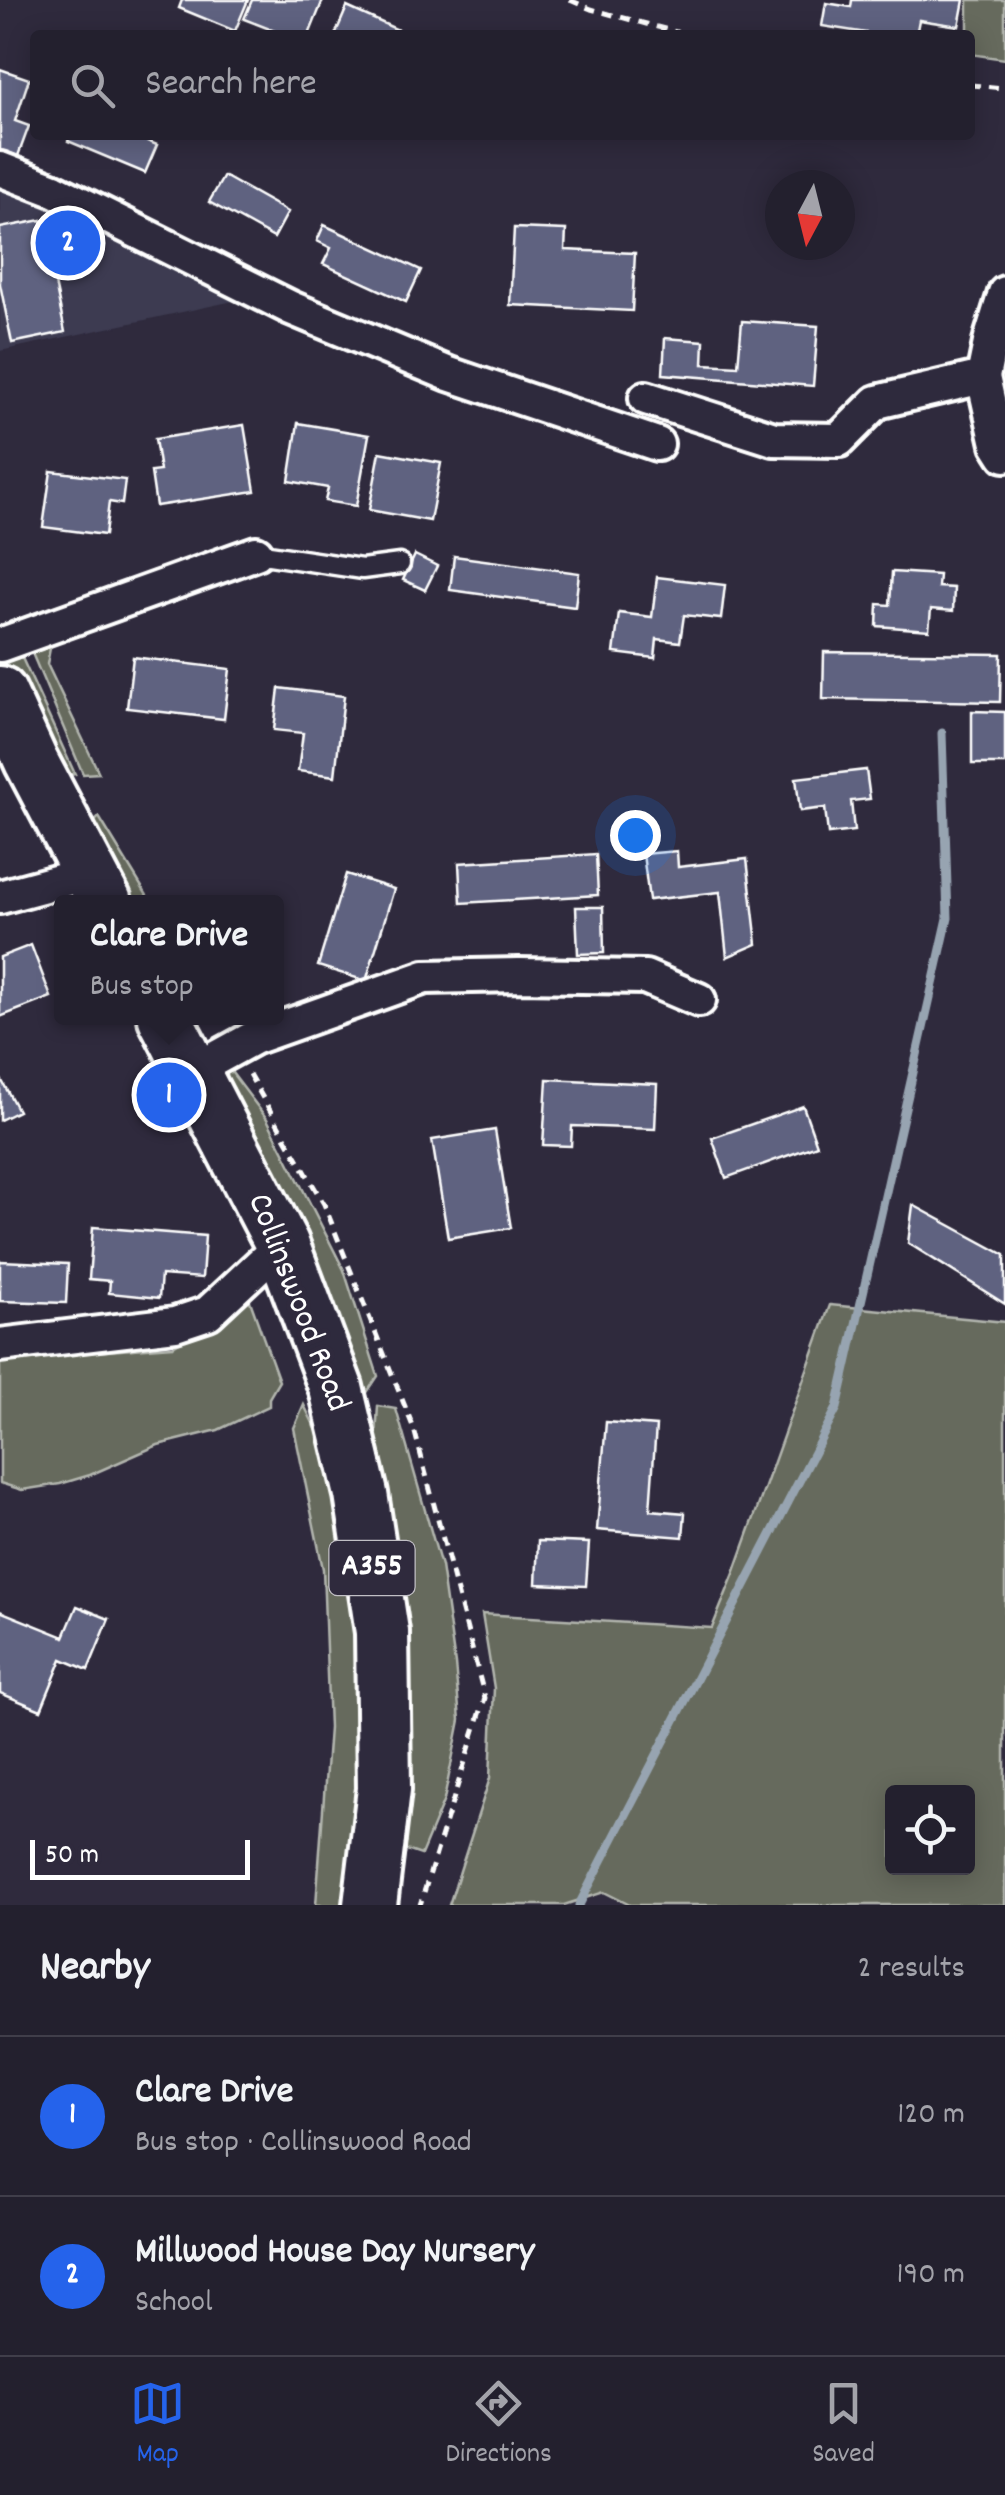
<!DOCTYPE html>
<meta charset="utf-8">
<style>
:root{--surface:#23202e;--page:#2f2d3a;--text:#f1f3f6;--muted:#a3a3aa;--line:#403e4a;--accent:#2563eb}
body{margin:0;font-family:Dekko,sans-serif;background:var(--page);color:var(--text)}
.controls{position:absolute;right:30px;bottom:30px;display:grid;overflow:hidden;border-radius:10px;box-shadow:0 5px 25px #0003}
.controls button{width:90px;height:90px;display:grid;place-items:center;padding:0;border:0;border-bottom:2px solid var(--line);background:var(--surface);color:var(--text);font:50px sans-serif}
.compass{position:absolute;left:765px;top:170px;width:90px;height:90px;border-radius:50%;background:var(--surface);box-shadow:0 5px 25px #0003;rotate:187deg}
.scale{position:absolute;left:30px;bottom:25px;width:220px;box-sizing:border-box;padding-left:10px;border:5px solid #fff;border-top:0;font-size:28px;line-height:35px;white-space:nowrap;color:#fff;-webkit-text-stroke:8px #2f2a3d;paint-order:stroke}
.you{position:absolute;left:635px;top:835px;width:35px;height:35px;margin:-25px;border:8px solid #fff;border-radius:50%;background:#1a73e8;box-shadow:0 0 0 15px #1a73e833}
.badge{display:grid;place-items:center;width:65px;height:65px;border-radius:50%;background:var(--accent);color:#fff;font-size:32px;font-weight:700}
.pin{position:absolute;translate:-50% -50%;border:5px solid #fff;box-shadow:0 2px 10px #0006}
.popup{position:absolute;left:54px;top:895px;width:230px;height:130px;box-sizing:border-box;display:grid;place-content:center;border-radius:10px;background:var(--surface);filter:drop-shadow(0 2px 8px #0005);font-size:32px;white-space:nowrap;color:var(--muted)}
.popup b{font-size:38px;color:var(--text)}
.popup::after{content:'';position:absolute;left:50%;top:100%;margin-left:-20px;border:20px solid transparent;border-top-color:var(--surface)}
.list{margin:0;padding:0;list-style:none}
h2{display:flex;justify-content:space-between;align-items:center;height:130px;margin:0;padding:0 40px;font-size:42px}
h2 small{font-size:32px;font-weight:400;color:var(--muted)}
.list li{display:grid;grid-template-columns:65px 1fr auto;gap:30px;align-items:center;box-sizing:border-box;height:160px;padding:0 40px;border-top:2px solid var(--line)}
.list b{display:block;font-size:38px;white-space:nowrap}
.list p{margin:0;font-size:32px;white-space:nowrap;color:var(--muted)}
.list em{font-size:32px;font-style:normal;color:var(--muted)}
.icon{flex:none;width:55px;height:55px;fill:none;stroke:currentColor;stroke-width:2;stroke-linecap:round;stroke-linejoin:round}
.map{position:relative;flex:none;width:1005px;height:1905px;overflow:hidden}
.search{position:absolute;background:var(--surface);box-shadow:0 5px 25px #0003;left:30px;right:30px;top:30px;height:110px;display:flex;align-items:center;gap:25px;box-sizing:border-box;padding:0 35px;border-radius:10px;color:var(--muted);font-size:38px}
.sheet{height:450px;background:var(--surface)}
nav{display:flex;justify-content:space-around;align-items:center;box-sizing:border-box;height:140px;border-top:2px solid var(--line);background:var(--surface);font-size:28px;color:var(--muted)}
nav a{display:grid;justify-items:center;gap:5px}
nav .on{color:var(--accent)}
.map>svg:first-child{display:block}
.built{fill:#3d3b51}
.green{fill:#666b5d;stroke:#b2b5ae;stroke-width:2.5;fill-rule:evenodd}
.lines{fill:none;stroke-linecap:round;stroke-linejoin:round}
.stream{stroke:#97a4b1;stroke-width:9}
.building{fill:#5f6280;stroke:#fff;stroke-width:2.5}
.lane-casing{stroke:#fff;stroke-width:25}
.street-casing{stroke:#fff;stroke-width:40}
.primary-casing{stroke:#fff;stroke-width:60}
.path{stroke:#fff;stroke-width:5;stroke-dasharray:10 8;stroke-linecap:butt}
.lane{stroke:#2f2a3d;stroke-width:18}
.street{stroke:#2f2a3d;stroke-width:32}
.primary{stroke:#2f2a3d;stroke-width:52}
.labels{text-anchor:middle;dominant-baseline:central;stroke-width:9;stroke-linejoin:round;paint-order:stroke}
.shield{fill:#2f2a3d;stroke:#c1bfc5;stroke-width:2.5}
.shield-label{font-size:32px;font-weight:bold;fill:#fff}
.street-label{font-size:35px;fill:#fff;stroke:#2f2a3d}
</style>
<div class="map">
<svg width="1005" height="1905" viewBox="0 0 1005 1905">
<rect width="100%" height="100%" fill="#2f2a3d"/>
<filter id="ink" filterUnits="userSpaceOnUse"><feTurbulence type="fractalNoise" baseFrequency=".01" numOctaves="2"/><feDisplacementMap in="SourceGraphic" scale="20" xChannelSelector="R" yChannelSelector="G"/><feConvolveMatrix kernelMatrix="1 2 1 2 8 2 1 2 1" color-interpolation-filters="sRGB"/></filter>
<g filter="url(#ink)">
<path class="built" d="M0 180 243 299 0 351Z"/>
<g class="green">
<path d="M968 0H1005V59L970 54V35H968Z"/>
<path d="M52 638 47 664 99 773 83 774 29 646Z"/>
<path d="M17 647 75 774 58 777 4 658Z"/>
<path d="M99 817 151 902H126L89 828Z"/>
<path d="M226 1065 267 1119 344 1270 378 1376 366 1394 355 1382 219 1074Z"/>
<path d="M249 1298 279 1381 269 1398V1406L218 1430 158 1445 90 1475 60 1484 22 1490 0 1483V1359L173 1346Z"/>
<path d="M830 1305 1005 1322V1905H630L604 1892 564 1905H449L490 1778 494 1688 482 1614 712 1628 735 1571ZM892 1792H968V1868H892Z"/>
<path d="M304 1405 338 1473 362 1688 352 1836 344 1905H316L329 1728 323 1569 294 1428Z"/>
<path d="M378 1406 396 1409 441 1566 455 1664 460 1720 444 1800 421 1855 392 1845 375 1452Z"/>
</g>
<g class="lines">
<path class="stream" d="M579 1905 837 1408 948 918 942 733"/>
</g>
<g class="building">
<path d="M182 0H248L235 31 179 8Z"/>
<path d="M252 0H323L309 35H285L244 19Z"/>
<path d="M852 0H964L959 26 919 20 916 35H879L822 26 826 3 851 7Z"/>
<path d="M347 7 409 35H335Z"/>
<path d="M0 69 29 79 15 121 29 126 18 156 0 150Z"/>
<path d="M70 135H133L157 145 145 173 68 141Z"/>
<path d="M224 176 288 212 274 238 209 202Z"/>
<path d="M42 220 65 332 12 343 0 284V228Z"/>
<path d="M324 225 421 270 406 302 323 264 331 248 317 241Z"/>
<path d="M514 228 566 230 565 250 635 253 632 311 510 305Z"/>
<path d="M742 321 818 326 813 386 663 374 665 338 704 341 703 364 738 366Z"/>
<path d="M298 423 369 435 356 506 325 501 328 488 289 481Z"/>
<path d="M244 425 255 491 156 506 151 472 160 471 155 439Z"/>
<path d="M380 452 441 463 430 521 369 510Z"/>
<path d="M51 471 125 480 122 504 109 502 105 535 43 527Z"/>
<path d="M415 555 437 566 425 590 403 580Z"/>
<path d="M454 556 579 573 575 607 450 590Z"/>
<path d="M892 572 939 575 938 587 954 588 953 611 931 609 929 630 877 626 878 604 890 605Z"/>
<path d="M657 577 725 585 721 619 684 615 680 642 657 639 655 658 614 653 619 613 652 617Z"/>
<path d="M824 652 1001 654 1000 702 823 699Z"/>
<path d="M133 657 230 669 224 719 127 708Z"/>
<path d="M279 688 344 696 335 776 298 771 303 733 274 730Z"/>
<path d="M972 711 1005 712V764H972Z"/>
<path d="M866 770 870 799 851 801 854 831 828 834 825 808 800 811 796 778Z"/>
<path d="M677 851 678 867 747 859 757 944 727 957 720 892 649 900 643 854Z"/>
<path d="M596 854 598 895 461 903 459 863Z"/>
<path d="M346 874 394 889 366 981 318 966Z"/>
<path d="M576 907H603L604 953 578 954Z"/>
<path d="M31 945 51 997 0 1017V957Z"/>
<path d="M0 1077 18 1111 0 1120Z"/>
<path d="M547 1079 657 1084 655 1129 572 1126 571 1146 543 1145Z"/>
<path d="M803 1106 817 1145 726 1178 712 1138Z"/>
<path d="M495 1130 511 1228 448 1238 432 1140Z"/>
<path d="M913 1205 1005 1255V1304L908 1243Z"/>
<path d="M93 1227 205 1236 202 1278 161 1275 159 1298 109 1293 110 1281 89 1279Z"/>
<path d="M0 1261 68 1264 66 1303 0 1301Z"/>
<path d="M606 1422 656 1426 650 1510 685 1513 683 1537 597 1530Z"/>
<path d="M538 1541 589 1543 586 1586 536 1584Z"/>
<path d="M77 1606 109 1619 88 1670 62 1659 41 1710 0 1693V1611L64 1637Z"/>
</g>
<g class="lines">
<g class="lane-casing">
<path id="lane" d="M256 553 362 569 400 564"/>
</g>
<g class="street-casing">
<g id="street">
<path d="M0 169 54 190 291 308 449 374 657 444"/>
<path d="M1005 293 991 338 983 377 998 444 1005 455"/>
<path d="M646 398 774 439 839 440 877 402 983 377"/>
<path d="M0 645 256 553"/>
<path d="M0 897 89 873"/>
<path d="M193 1071 253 1038 425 977 519 975 645 977 699 1000"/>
<path d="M0 1345 175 1324 208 1313 282 1244"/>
</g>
</g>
<g class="primary-casing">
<g id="primary">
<path d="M0 693 31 761 105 902"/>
<path d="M165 1018 282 1244 336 1388 361 1494 382 1632 384 1789 370 1905"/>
</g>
</g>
<g class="path">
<path d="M570 0 591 9 687 35"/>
<path d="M970 85 1005 88"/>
<path d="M249 1074 324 1204 414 1429 485 1698 420 1905"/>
</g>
<use href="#lane" class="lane"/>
<use href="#street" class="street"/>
<use href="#primary" class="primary"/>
</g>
</g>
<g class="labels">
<rect class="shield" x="329.5" y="1541" width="85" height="54" rx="8"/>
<g class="shield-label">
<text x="372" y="1568">A355</text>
</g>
<g class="street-label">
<text transform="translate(297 1303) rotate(69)">Collinswood Road</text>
</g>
</g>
</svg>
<div class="controls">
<button><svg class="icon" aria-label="locate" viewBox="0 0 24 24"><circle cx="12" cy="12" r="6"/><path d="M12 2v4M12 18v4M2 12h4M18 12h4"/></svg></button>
</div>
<svg class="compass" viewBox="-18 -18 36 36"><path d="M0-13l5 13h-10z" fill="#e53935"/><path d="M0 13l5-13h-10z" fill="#a3a3aa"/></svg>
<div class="scale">50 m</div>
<div class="you"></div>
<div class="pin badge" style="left:169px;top:1095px">1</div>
<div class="popup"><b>Clare Drive</b>Bus stop</div>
<div class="pin badge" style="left:68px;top:243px">2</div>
<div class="search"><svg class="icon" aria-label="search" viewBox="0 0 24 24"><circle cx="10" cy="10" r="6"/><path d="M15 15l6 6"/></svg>Search here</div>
</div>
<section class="sheet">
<h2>Nearby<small>2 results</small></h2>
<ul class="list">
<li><span class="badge">1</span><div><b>Clare Drive</b><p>Bus stop · Collinswood Road</p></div><em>120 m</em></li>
<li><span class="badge">2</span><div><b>Millwood House Day Nursery</b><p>School</p></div><em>190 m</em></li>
</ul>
</section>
<nav>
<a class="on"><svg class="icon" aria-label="map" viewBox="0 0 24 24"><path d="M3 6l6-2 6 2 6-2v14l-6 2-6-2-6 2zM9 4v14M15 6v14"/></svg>Map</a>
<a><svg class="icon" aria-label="directions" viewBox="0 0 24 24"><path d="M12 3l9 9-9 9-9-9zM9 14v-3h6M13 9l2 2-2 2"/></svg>Directions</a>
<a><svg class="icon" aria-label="saved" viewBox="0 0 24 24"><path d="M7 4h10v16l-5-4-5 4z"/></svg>Saved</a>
</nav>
